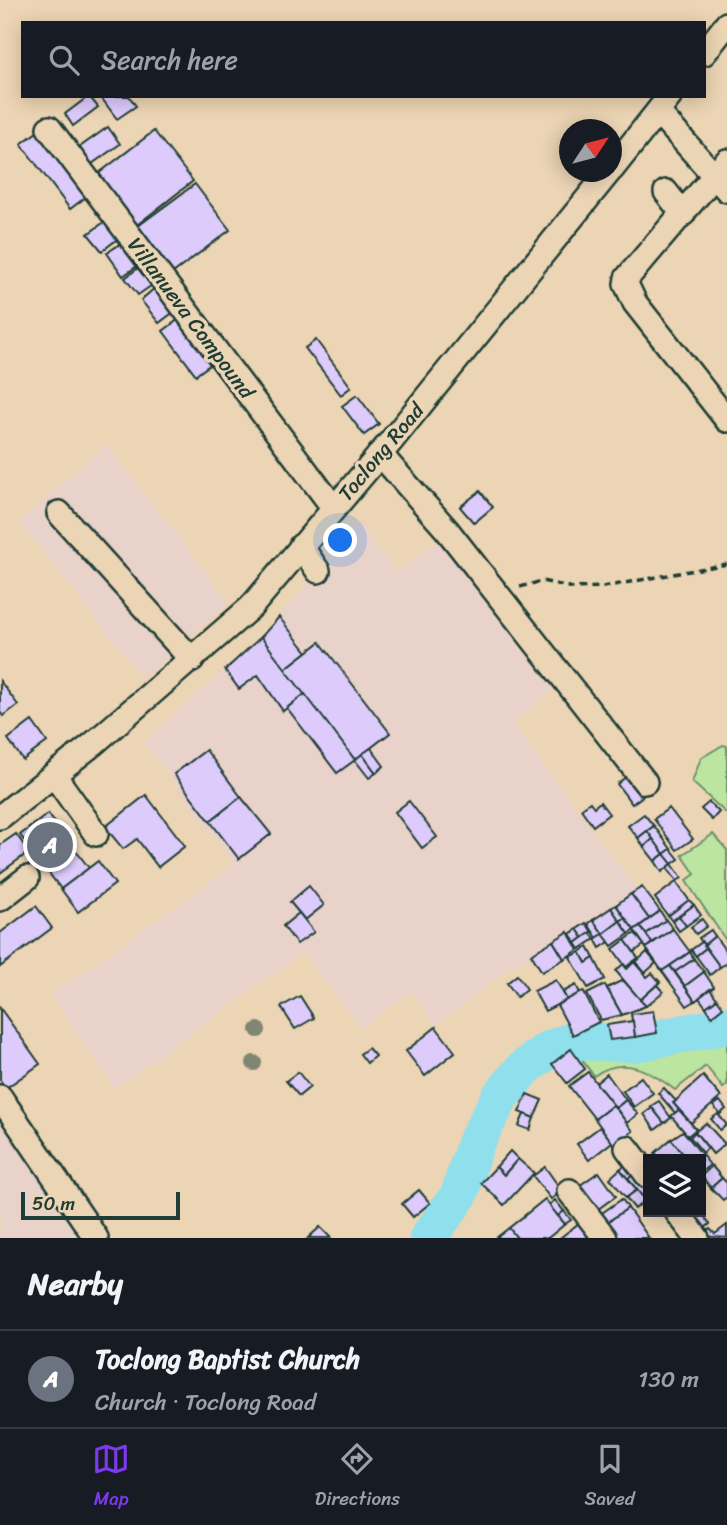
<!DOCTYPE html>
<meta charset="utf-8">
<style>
:root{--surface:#171b24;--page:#242831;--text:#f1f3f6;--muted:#9ea1a6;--line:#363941;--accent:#7c3aed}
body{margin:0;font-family:Sriracha,sans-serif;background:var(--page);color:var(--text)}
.controls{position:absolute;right:21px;bottom:21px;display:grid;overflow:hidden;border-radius:0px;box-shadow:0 4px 18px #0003}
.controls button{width:63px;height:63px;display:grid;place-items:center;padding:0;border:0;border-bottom:2px solid var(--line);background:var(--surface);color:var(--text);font:35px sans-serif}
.compass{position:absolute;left:559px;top:119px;width:63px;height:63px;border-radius:50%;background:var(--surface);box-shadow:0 4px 18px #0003;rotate:54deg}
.scale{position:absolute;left:21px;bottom:18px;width:159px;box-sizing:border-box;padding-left:7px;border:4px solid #1f3d34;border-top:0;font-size:19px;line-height:24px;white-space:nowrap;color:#1f3d34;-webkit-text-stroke:5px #ecd5b5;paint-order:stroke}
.you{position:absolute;left:341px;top:541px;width:24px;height:24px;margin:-18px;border:5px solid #fff;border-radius:50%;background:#1a73e8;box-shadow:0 0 0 10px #1a73e833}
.badge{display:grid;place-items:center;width:46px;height:46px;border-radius:50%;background:var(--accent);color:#fff;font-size:23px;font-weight:700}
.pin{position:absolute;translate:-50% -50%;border:4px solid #fff;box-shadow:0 2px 7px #0006}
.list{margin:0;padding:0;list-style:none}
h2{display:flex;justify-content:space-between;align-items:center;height:91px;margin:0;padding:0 28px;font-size:30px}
h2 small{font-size:23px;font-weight:400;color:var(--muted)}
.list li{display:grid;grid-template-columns:46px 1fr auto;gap:21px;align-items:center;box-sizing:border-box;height:98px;padding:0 28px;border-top:2px solid var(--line)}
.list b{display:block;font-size:26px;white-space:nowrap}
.list p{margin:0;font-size:23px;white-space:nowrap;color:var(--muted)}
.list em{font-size:23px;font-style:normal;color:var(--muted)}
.icon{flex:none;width:38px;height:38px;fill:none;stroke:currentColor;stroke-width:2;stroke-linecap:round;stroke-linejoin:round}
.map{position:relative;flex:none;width:727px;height:1238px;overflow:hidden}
.search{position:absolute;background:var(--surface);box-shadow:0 4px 18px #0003;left:21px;right:21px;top:21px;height:77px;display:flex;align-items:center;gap:18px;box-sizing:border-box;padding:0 24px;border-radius:0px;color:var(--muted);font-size:26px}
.sheet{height:189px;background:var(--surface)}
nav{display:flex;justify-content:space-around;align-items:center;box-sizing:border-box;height:98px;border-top:2px solid var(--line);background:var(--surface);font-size:19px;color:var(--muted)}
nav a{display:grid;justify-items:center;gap:4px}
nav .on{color:var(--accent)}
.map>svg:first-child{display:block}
.built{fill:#e8d2ca}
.green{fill:#bbe5a1;stroke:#6d916a;stroke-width:2}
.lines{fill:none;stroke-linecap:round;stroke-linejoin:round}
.river{stroke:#8fdfed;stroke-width:38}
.building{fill:#ddcbfc;stroke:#1f3d34;stroke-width:2}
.minor-casing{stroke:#1f3d34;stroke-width:28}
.path{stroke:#1f3d34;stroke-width:3.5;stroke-dasharray:7 5;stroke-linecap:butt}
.minor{stroke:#ecd5b5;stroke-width:23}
.tree{fill:#808671}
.labels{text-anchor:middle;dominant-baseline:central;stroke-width:7;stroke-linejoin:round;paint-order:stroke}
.street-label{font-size:21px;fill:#1f3d34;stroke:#ecd5b5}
</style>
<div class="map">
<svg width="727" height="1238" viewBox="0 0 727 1238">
<rect width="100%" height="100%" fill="#ecd5b5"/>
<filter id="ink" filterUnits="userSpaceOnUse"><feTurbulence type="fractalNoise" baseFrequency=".0143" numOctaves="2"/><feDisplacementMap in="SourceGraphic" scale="14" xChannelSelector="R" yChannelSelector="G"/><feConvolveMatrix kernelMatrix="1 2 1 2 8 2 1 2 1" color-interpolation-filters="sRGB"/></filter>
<g filter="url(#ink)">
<g class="built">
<path d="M106 444 230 602 143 678 19 522Z"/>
<path d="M360 523 396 572 447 535 561 684 512 723 638 890 512 966 436 1026 411 992 361 1028 303 953 115 1088 50 995 234 865 144 742 261 637Z"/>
<path d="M0 1105 90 1238H0Z"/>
</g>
<g class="green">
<path d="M723 745 727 746V814L692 782 701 758Z"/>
<path d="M713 834 727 850V942L686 881 695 874 682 855Z"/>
<path d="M727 1011V1085L723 1088 706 1066 675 1090C650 1071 623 1054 594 1076L571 1045 570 1037C618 1044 687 1040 727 1011Z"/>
</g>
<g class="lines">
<path class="river" d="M428 1238 459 1195 475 1144 500 1097 523 1069 548 1050 571 1041 635 1043 727 1025"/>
</g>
<g class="building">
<path d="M89 96 98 107 73 126 65 114Z"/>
<path d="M100 96H129L136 106 117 119Z"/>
<path d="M108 127 120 144 89 166 77 149Z"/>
<path d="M41 129 90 194 70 209 21 144Z"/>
<path d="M154 131 193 181 133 228 94 177Z"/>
<path d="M195 184 230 230 169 276 134 229Z"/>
<path d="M107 220 120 237 102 251 88 234Z"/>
<path d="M124 241 140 264 123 276 107 253Z"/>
<path d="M142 265 155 283 138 295 125 278Z"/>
<path d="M156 287 175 311 159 323 141 300Z"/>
<path d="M179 319 212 363 196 375 163 331Z"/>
<path d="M316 340 351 387 341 395 305 348Z"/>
<path d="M357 395 379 424 364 435 342 406Z"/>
<path d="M480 491 493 507 474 523 460 507Z"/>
<path d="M279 617 307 652 285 669 261 637Z"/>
<path d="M261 637 305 694 283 711 258 675 239 689 225 670Z"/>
<path d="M320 642 390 733 355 760 285 669Z"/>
<path d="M0 681 18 705 3 716 0 712Z"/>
<path d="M305 694 355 760 337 773 287 708Z"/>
<path d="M32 721 47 742 23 760 8 739Z"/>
<path d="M371 748 384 766 376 773 362 754Z"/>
<path d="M206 750 241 797 210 821 174 774Z"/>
<path d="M362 754 376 773 369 778 355 760Z"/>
<path d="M632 772 648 792 632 804 617 784Z"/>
<path d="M146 795 185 846 158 867 137 839 123 849 105 827Z"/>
<path d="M241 797 271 834 239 859 210 821Z"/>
<path d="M409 801 437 837 422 848 395 812Z"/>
<path d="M590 802 594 807 600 802 609 814 593 826 581 809Z"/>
<path d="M709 802 719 812 712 820 701 809Z"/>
<path d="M669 808 693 839 677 850 654 819Z"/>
<path d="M48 814 89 868 61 889 20 835Z"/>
<path d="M644 814 654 826 638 838 628 826Z"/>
<path d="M654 826 671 849 664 854 647 831Z"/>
<path d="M647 831 653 839 644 847 638 838Z"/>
<path d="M16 834 29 852 0 873V845Z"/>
<path d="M653 839 664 854 655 861 644 847Z"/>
<path d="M671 849 679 859 672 864 664 854Z"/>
<path d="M664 854 672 864 662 872 655 861Z"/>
<path d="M98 861 115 884 78 912 61 889Z"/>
<path d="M672 864 682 878 677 881 667 868Z"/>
<path d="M676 882 689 900 668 916 655 898Z"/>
<path d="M309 886 324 905 305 920 290 902Z"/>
<path d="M642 887 660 911 649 919 631 894Z"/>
<path d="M631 894 649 919 634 930 616 905Z"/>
<path d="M689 900 694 905 672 921 668 916Z"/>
<path d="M616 905 625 918 620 921 611 908Z"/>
<path d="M694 905 701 915 686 926 679 916Z"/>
<path d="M36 906 52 928 0 967V933Z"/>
<path d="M611 908 620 921 603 934 593 920Z"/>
<path d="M660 911 666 920 646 934 640 926Z"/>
<path d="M299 913 314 932 297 944 283 926Z"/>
<path d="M679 916 686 926 679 931 672 921Z"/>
<path d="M625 918 634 930 629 934 620 921Z"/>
<path d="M702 919 707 926 696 934 691 927Z"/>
<path d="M593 920 603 934 597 938 588 924Z"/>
<path d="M666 920 673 929 652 943 646 934Z"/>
<path d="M620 921 629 934 612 946 603 934Z"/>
<path d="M586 923 592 932 583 938 577 929Z"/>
<path d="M640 926 652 943 646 948 634 930Z"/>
<path d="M577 929 583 938 576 943 570 934Z"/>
<path d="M673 929 690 952 662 971 646 948Z"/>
<path d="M711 930 715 936 704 945 699 938Z"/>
<path d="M568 932 578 950 564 959 553 941Z"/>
<path d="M590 933 595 939 580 949 576 943Z"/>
<path d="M635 933 644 945 634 952 625 940Z"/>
<path d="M603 934 609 942 600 948 595 939Z"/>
<path d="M715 936 727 953V963L720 967 704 945Z"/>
<path d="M625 940 638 958 626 967 613 949Z"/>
<path d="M553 941 564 959 542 972 531 954Z"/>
<path d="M702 942 706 948 696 956 691 950Z"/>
<path d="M588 947 594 958 586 963 580 952Z"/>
<path d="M706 948 720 967 710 975 696 956Z"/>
<path d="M580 952 586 963 594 958 605 979 588 988 570 957Z"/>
<path d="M647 952 656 963 645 973 636 962Z"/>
<path d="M690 952 694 959 675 972 670 966Z"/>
<path d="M694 959 704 972 685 986 675 972Z"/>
<path d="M634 962 647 977 652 973 660 982 640 1000 616 971 623 964 627 969Z"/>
<path d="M670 966 695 1001 687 1006 662 971Z"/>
<path d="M704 972 714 987 695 1001 685 986Z"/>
<path d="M517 975 527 989 517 997 507 983Z"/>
<path d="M556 980 567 1000 545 1011 534 991Z"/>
<path d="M623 980 646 1006 622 1015 607 988Z"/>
<path d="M576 985 580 993 567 1000 563 992Z"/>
<path d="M605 985 622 1015 601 1020 587 994Z"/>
<path d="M657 985 663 992 646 1006 640 1000Z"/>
<path d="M710 989 717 999 706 1007 699 998Z"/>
<path d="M583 991 599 1022 573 1035 557 1005Z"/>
<path d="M300 996 314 1018 295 1029 281 1007Z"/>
<path d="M717 999 723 1007 712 1016 706 1007Z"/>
<path d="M0 1008 40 1064 6 1088 0 1080Z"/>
<path d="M653 1011 657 1033 635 1037 631 1014Z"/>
<path d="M633 1021 635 1037 610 1040 607 1025Z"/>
<path d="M436 1027 455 1052 425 1076 406 1051Z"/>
<path d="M368 1048 375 1056 367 1063 360 1054Z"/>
<path d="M571 1049 585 1069 567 1083 552 1064Z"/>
<path d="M298 1072 310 1087 299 1096 286 1081Z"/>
<path d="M588 1072 613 1105 595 1119 569 1086Z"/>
<path d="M607 1074 626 1100 616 1108 596 1083Z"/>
<path d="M703 1076 721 1097 691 1123 673 1103Z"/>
<path d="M641 1077 653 1093 634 1107 623 1091Z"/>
<path d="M664 1088 676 1101 673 1103 679 1110 675 1113 658 1093Z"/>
<path d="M527 1094 542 1100 534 1118 519 1112Z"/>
<path d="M626 1100 638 1114 627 1123 616 1108Z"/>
<path d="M659 1101 671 1118 664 1123 651 1106Z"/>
<path d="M720 1101 726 1109 720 1114 713 1106Z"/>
<path d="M613 1105 633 1131 614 1145 595 1119Z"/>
<path d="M652 1108 664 1123 655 1130 644 1114Z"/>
<path d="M679 1110 696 1129 688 1136 671 1116Z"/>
<path d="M524 1114 534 1118 530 1130 519 1126Z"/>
<path d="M718 1114 727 1125 720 1130 711 1119Z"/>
<path d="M706 1123 725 1144 713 1154 695 1132Z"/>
<path d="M600 1127 612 1142 589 1160 577 1144Z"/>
<path d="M683 1131 710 1165 701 1172V1159H687L671 1139Z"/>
<path d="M695 1132 708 1148 703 1153 690 1137Z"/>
<path d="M671 1139 687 1159H660L655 1153Z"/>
<path d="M510 1151 518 1159 504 1175 496 1167Z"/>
<path d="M518 1159 534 1173 504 1205 481 1183 496 1167 504 1175Z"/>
<path d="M633 1159 641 1168 628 1179 620 1169Z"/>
<path d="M712 1166 722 1178 711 1188 701 1176Z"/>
<path d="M545 1167 562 1191 551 1199 533 1176Z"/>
<path d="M641 1168 648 1178V1198L645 1200 628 1179Z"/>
<path d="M620 1169 637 1190 626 1198 610 1178Z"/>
<path d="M599 1172 616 1196 594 1212 576 1188Z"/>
<path d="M722 1178 727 1183V1197L723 1200 711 1188Z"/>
<path d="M419 1190 430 1203 413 1217 402 1204Z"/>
<path d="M637 1190 645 1200 635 1209 626 1198Z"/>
<path d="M545 1199 565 1224 548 1238H517L509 1228Z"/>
<path d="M622 1199 628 1208 605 1224 599 1215Z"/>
<path d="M555 1200 564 1211 558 1216 549 1205Z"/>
<path d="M628 1208 649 1238H615L605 1224Z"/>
<path d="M564 1211 571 1220 565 1224 558 1216Z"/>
<path d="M680 1212H701L710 1224 697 1234Z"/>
<path d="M579 1223 591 1238H560Z"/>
<path d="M727 1225V1238L700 1236 710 1229 715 1234Z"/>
<path d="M320 1227 331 1238H308Z"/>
<path d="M509 1228 517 1238H496Z"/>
</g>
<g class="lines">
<g class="minor-casing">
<g id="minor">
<path d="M704 53 727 24"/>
<path d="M658 112 727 190"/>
<path d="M49 128 333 507"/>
<path d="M727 161 627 278 626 284 635 303 727 420"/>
<path d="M612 169 670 96"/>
<path d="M666 192 683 214"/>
<path d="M380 454 447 530 645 782"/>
<path d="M59 513 192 660"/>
<path d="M301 546 318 571"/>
<path d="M54 775 96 834"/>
<path d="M0 817 93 744 251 607 392 440 609 172"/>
<path d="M0 899 27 878"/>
<path d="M0 1097 96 1238"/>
<path d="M627 1148 648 1176"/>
<path d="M569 1191 605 1238"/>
<path d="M677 1212 697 1238"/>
</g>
</g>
<path class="path" d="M520 587 542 581 573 588 603 587 727 564"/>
<use href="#minor" class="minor"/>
</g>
<g class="tree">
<circle cx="258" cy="1030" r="8"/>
<circle cx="254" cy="1063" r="8"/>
</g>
</g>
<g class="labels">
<g class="street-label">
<text transform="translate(191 318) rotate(53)">Villanueva Compound</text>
<text transform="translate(381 452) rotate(-50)">Toclong Road</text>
</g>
</g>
</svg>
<div class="controls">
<button><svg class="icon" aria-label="layers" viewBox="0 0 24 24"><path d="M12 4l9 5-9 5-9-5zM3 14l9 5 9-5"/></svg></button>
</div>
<svg class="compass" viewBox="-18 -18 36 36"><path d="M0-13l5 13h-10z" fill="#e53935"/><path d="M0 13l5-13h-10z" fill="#9ea1a6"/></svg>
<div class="scale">50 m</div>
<div class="you"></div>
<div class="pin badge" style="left:50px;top:845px;background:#6b7280">A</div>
<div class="search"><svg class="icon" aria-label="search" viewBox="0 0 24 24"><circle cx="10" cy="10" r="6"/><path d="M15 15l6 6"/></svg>Search here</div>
</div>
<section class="sheet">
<h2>Nearby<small></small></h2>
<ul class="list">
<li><span class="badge" style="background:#6b7280">A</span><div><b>Toclong Baptist Church</b><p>Church · Toclong Road</p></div><em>130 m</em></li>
</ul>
</section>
<nav>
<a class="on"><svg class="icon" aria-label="map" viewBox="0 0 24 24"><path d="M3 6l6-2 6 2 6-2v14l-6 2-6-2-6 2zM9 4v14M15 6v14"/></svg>Map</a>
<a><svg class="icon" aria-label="directions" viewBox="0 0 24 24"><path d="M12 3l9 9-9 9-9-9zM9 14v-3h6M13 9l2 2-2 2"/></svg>Directions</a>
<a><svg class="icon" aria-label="saved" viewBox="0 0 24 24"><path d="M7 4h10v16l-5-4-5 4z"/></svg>Saved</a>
</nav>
